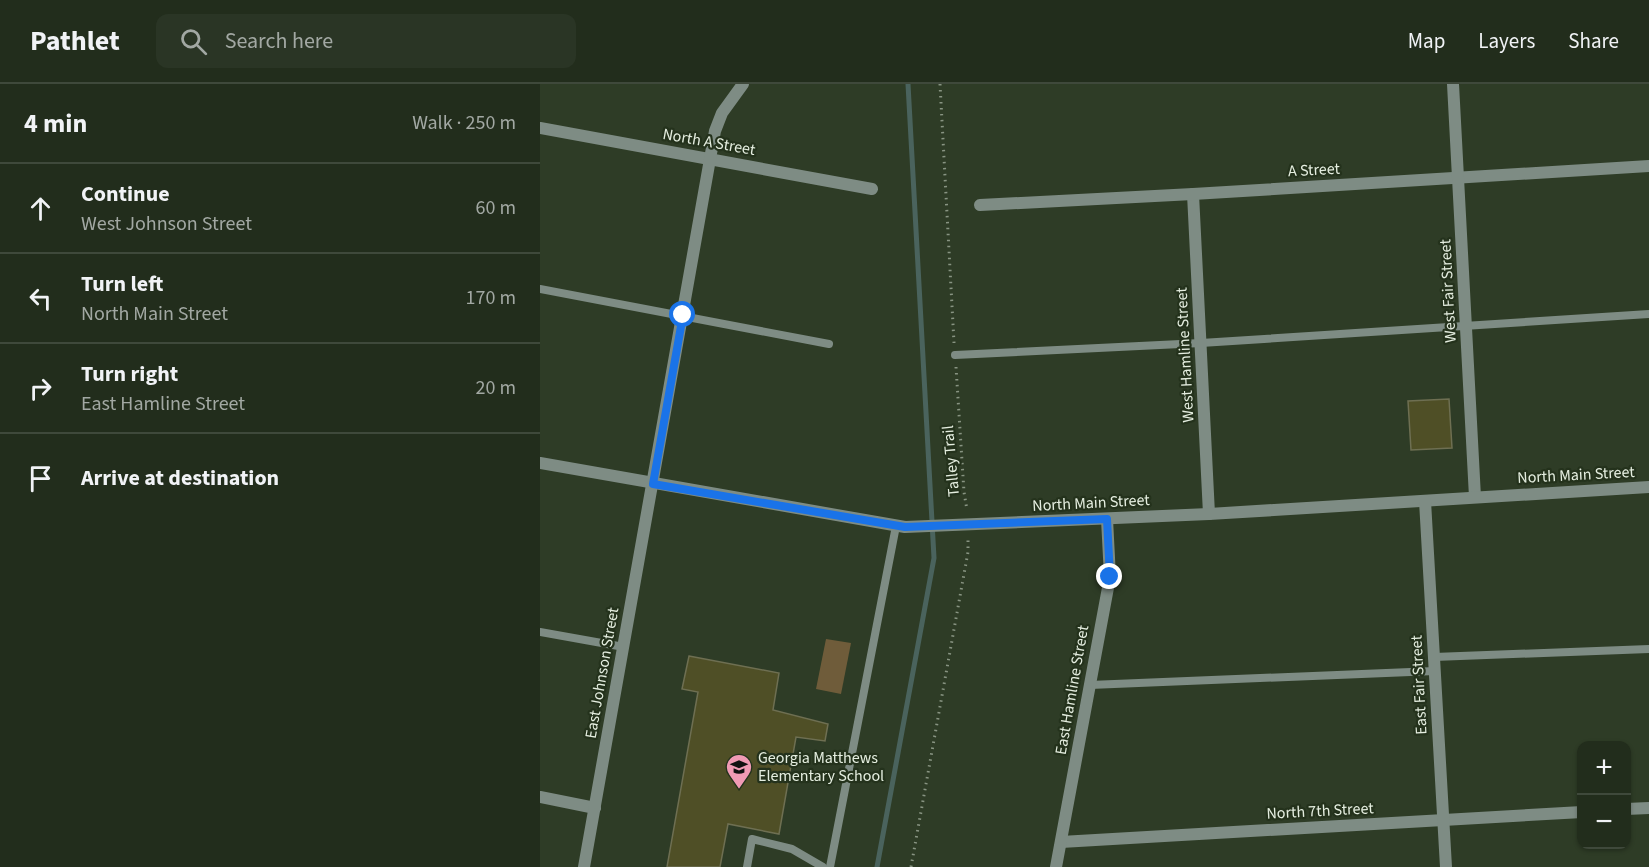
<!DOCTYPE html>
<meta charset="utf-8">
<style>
:root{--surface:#222d1c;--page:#2a3525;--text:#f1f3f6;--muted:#a2a8a3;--line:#3f493b}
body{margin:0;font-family:"Source Sans 3",sans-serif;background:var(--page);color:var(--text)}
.controls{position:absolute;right:18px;bottom:18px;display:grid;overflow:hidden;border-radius:12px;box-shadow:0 2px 4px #0004}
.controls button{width:54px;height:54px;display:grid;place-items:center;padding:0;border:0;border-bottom:2px solid var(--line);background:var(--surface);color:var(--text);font:30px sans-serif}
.stop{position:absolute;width:18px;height:18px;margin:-14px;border:4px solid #1a73e8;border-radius:50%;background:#fff}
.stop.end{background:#1a73e8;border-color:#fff;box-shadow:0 2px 6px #0008}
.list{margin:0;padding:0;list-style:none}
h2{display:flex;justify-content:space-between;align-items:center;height:78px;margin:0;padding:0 24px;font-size:26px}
h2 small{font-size:20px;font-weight:400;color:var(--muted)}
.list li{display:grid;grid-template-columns:39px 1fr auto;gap:18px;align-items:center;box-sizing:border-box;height:90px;padding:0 24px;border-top:2px solid var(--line)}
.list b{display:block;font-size:22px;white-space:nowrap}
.list p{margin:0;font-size:20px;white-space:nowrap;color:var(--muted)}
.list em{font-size:20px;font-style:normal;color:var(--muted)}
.icon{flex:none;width:33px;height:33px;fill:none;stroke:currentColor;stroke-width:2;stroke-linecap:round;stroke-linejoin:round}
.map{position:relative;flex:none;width:1109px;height:783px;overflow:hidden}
header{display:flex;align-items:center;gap:36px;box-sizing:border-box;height:84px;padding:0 30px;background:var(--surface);border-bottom:2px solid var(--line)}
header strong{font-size:28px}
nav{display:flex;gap:33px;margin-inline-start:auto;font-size:21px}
.search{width:420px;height:54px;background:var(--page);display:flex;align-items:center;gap:15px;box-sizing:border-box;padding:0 21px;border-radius:12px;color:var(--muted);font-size:22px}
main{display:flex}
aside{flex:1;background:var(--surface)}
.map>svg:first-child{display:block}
.green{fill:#6f5c3a}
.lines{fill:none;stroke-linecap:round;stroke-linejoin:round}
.stream{stroke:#4a635d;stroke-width:5}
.building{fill:#4f4f26;stroke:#6e6f52;stroke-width:1.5}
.path{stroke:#889482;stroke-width:3;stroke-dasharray:1.5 4.5;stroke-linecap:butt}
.service{stroke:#7e8c84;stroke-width:8}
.minor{stroke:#7e8c84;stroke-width:12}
.tertiary{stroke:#7e8c84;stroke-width:12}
.route{stroke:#1a73e8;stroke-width:8}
.labels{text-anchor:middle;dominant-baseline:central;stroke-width:4.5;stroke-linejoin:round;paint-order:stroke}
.street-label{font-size:16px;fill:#e5eee0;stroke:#24321c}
.poi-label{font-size:16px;fill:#e5eee0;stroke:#24321c;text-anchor:start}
</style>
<header>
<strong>Pathlet</strong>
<div class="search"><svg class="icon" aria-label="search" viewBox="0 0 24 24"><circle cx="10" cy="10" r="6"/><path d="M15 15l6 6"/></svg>Search here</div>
<nav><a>Map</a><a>Layers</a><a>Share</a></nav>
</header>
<main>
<aside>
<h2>4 min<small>Walk · 250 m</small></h2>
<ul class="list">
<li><svg class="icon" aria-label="ahead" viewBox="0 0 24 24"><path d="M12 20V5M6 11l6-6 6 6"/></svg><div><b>Continue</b><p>West Johnson Street</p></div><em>60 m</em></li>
<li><svg class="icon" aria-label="left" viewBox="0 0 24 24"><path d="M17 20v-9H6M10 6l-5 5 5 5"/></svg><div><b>Turn left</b><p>North Main Street</p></div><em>170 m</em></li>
<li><svg class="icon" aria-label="right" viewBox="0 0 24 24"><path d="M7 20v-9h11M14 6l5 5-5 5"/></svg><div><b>Turn right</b><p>East Hamline Street</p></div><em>20 m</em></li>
<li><svg class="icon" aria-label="arrive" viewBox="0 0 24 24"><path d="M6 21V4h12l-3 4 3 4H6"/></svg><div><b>Arrive at destination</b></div></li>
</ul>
</aside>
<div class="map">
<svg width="1109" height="783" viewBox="0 0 1109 783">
<rect width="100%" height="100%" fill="#2e3c26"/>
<path class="green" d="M286 555 311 559 301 610 276 605Z"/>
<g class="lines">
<path class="stream" d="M337 783 394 474 368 0"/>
</g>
<g class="building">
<path d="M909 315 912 364 871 366 868 317Z"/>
<path d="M149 572 239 589 233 626 288 640 285 657 256 653 239 750 188 740 180 783H127L158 608 142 605Z"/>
</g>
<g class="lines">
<g class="path">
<path d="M400 0 414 259"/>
<path d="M416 283 424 408 427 426"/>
<path d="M371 783 428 468V454"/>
</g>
<g class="service">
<path d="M0 205 289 260"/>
<path d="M415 271 661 259 1109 230"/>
<path d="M0 548 84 563"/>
<path d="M894 573 1109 565"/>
<path d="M550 601 895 587"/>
<path d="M207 783 212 755 252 765 283 783"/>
<path d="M290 783 356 442"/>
</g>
<g class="minor">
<path d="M0 44 332 105"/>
<path d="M653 110 669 430"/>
<path d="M440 121 653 110 1109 82"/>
<path d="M0 713 55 724"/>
<path d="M1086 725 1109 724"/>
<path d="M521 758 1042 728"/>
<path d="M44 783 175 47 182 29 203 0"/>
<path d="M516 783 570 493 567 435"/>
</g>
<g class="tertiary">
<path d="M913 0 935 413"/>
<path d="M0 379 365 443 669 430 1109 403"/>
<path d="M885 417 906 783"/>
</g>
</g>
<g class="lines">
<path class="route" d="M143 231 113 400 365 443 567 435 570 493"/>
</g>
<defs>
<g id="school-pin" transform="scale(1.35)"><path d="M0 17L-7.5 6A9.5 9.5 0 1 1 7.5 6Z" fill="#f09ab4" stroke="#24321c"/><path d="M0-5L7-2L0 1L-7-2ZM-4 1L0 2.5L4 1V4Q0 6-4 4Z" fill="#111"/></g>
</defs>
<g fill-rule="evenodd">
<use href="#school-pin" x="199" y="683"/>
</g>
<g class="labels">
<g class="street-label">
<text transform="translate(169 58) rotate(10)">North A Street</text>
<text transform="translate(774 86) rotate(-3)">A Street</text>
<text transform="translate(908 207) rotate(-93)">West Fair Street</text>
<text transform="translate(645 271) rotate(-93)">West Hamline Street</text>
<text transform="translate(411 377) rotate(-95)">Talley Trail</text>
<text transform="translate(1036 391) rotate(-3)">North Main Street</text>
<text transform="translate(551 419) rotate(-3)">North Main Street</text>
<text transform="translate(62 589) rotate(-80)">East Johnson Street</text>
<text transform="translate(879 601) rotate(-93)">East Fair Street</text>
<text transform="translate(532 606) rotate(-80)">East Hamline Street</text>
<text transform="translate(780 727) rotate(-3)">North 7th Street</text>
</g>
<g class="poi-label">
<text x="218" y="674">Georgia Matthews<tspan x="218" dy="18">Elementary School</tspan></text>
</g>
</g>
</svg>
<div class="controls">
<button>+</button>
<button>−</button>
</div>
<div class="stop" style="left:143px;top:231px"></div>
<div class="stop end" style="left:570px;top:493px"></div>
</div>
</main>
